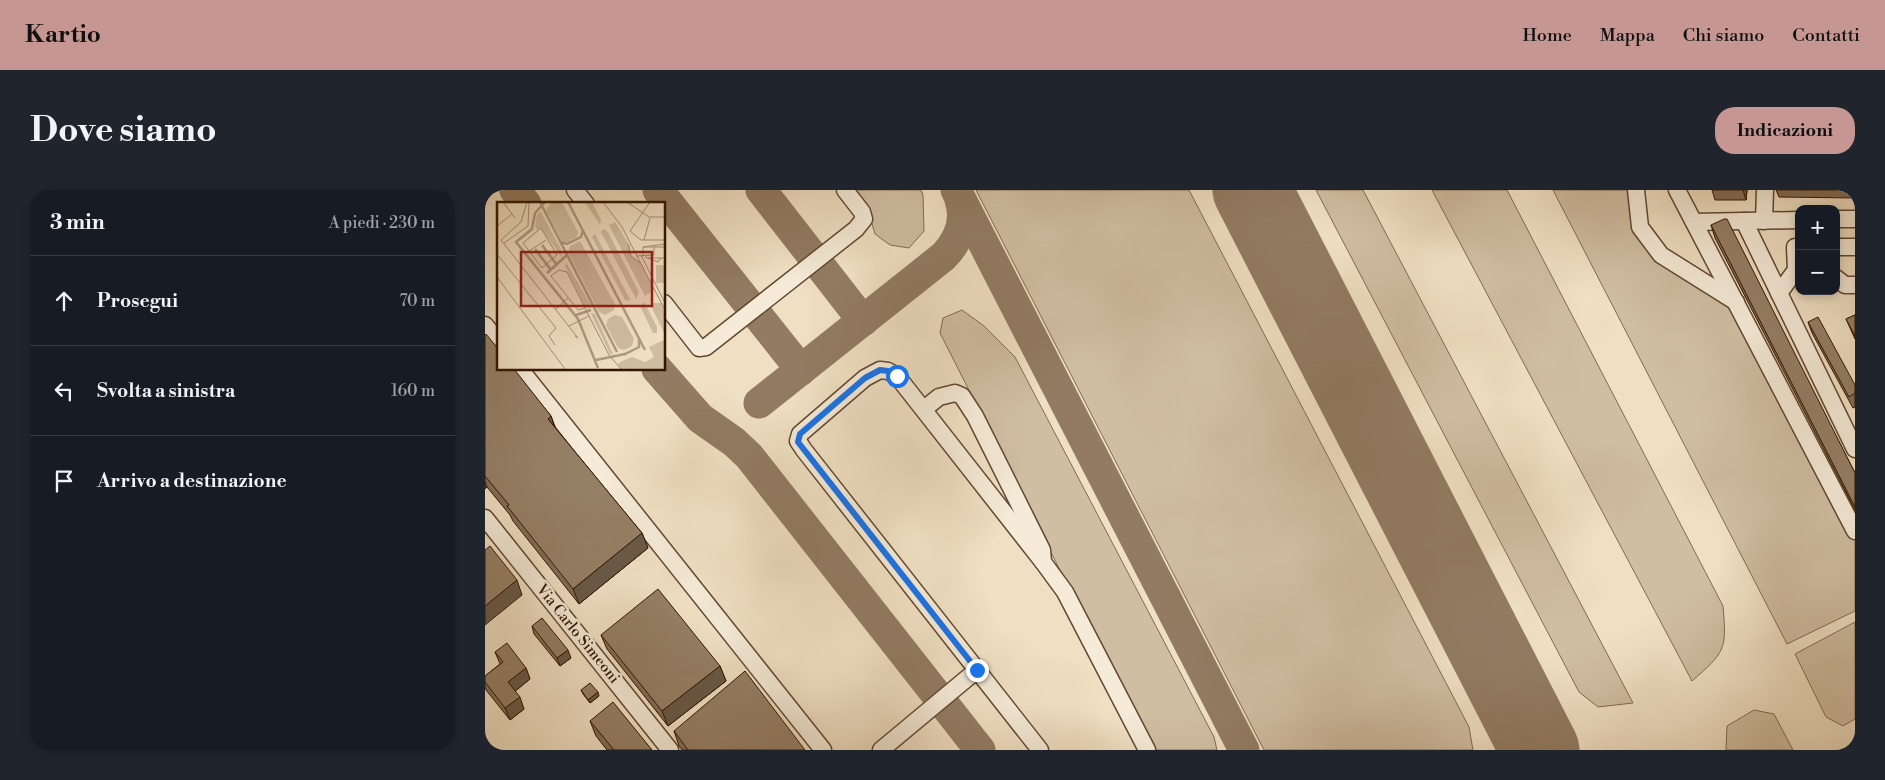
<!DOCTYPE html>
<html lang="it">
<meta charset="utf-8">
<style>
:root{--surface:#171b24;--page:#20242c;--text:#f1f3f6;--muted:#9ea1a6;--line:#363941;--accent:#c59692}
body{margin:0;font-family:"Libre Bodoni",serif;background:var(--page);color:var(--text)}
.controls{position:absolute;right:15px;top:15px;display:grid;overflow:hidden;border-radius:10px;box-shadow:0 2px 8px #0003}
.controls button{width:45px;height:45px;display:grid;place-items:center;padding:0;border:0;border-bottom:1px solid var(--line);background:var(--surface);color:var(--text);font:25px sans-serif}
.stop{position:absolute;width:15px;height:15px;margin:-11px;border:4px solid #1a73e8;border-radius:50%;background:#fff}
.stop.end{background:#1a73e8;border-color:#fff;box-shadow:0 1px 5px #0008}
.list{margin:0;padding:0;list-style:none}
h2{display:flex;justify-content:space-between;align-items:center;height:65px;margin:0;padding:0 20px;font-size:21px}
h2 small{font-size:16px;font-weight:400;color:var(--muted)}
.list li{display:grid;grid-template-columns:32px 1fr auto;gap:15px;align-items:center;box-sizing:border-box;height:90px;padding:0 20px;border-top:1px solid var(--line)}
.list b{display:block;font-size:19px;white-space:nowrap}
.list em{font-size:16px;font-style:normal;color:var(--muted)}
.icon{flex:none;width:28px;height:28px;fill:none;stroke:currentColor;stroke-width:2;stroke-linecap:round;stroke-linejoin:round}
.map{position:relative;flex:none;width:1370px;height:560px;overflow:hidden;border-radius:20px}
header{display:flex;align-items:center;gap:30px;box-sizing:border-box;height:70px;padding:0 25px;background:var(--accent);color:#111}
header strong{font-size:24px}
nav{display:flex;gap:28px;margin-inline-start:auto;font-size:18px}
.intro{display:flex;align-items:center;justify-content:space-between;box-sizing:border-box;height:120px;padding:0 30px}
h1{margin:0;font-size:35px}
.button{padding:12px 22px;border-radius:20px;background:var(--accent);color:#111;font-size:18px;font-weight:700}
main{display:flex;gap:30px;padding:0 30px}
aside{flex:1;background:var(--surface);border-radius:20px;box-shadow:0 2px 8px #0003}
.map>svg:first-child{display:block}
.green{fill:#d0bea2;stroke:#826a51}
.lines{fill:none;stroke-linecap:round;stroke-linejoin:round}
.taxiway{stroke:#927b62;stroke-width:31}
.runway{stroke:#927b62;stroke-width:79}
.minor-casing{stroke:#624831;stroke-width:19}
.minor{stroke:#f5ebd8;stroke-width:16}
.wall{fill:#806d57;stroke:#331600}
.shaded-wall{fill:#685947;stroke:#331600}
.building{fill:#957f65;stroke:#331600}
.route{stroke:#1a73e8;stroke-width:6}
.labels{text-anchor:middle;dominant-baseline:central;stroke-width:5;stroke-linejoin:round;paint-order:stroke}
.street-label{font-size:15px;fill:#331600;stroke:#f5ebd8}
.inset-river{fill:none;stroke:#b09b81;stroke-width:2.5}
.inset-road{fill:none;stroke:#a48f75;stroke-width:1}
.view{fill:#8f2418;fill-opacity:0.15;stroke:#8f2418;stroke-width:2.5}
.inset-edge{fill:none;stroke:#331600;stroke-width:2.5}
</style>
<header>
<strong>Kartio</strong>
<nav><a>Home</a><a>Mappa</a><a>Chi siamo</a><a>Contatti</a></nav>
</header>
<div class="intro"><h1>Dove siamo</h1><a class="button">Indicazioni</a></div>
<main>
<aside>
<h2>3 min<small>A piedi · 230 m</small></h2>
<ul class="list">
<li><svg class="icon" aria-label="ahead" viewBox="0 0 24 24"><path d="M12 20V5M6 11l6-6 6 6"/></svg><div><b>Prosegui</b></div><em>70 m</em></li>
<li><svg class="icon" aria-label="left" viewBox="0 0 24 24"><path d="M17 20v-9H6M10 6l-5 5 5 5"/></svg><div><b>Svolta a sinistra</b></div><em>160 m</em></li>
<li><svg class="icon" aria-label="arrive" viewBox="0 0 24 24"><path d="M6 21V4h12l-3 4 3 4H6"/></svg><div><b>Arrivo a destinazione</b></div></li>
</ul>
</aside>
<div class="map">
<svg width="1370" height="560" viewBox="0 0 1370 560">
<rect width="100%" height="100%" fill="#f0e0c3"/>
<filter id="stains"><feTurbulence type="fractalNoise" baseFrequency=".004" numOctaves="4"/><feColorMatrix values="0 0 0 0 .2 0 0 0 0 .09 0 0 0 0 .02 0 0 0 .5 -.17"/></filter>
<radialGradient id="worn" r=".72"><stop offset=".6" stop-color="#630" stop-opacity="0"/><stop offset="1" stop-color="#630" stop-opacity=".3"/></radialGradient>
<g class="green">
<path d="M364 0H436L438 5 439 41 424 58 405 55 390 44 385 27Z"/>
<path d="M491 0H704L984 537 988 560H779Z"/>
<path d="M831 0H878L1148 513 1113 517 1094 502Z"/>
<path d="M947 0H1022L1238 416C1242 460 1240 462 1207 491Z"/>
<path d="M1068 0H1151L1155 37 1176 65 1252 113 1370 341V421L1302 454Z"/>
<path d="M477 120 499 136 530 167 729 547 732 560H666L455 143 458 128Z"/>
<path d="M1370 432V529L1358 536 1341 527 1310 464Z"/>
<path d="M1269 520 1289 524 1308 560H1241L1242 536Z"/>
</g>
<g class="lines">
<g class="taxiway">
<path d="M30 0 41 14"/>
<path d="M173 0 316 180"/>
<path d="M276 0 378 131"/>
<path d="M471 0 759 560"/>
<path d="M172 179 215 228 249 252 264 266 495 560"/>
<path d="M274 213 459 66C474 50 482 31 475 10"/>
</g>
<path class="runway" d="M767 0 1055 560"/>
<g class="minor-casing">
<g id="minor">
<path d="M90 0 101 14"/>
<path d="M1151 0 1155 37 1176 65 1251 112"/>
<path d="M1192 0 1370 341"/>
<path d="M1351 29H1370"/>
<path d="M1259 31 1370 259"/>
<path d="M1279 31 1280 0"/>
<path d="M1209 32 1314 30"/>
<path d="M1351 57H1370"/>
<path d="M1351 88 1360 95H1370"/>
<path d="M1294 103 1311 80 1310 57"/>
<path d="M179 113 214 158 221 157 371 39 379 29 377 22 360 0"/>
<path d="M0 135 14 152"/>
<path d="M35 179 338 560"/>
<path d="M439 219 454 207 470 203 477 206 490 226 557 360 558 372 580 402 662 560"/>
<path d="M0 328 185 560"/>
<path d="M396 560 492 480"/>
<path d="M555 560 319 260 313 251 315 244 380 188 395 180 403 181 412 186 558 372"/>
</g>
</g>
<use href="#minor" class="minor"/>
</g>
<g class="wall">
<path d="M1227 0H1262L1261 10H1230Z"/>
<path d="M1291 0H1370V8L1294 7Z"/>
<path d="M1226 35 1352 248 1370 283V320L1230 48Z"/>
<path d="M1370 125V149L1361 129Z"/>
<path d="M1323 132 1370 195V217L1368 218 1327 143Z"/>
<path d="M0 145 66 226 71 239 157 343 163 358 94 414 28 331 25 325 2 297 0 299Z"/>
<path d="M47 436 86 468 75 476 49 444Z"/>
<path d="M116 445 235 476 241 491 183 536 122 459Z"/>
<path d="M10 462 41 478 45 489 30 501 39 519 25 530 1 500 0 497V486L15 474Z"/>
<path d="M96 500 114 506 105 513 98 504Z"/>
<path d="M105 531 167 560H122L111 546Z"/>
<path d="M189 541 320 560H197L194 556Z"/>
</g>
<g class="shaded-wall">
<path d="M1258 0H1262L1261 10Z"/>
<path d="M66 226 71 241 63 229Z"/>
<path d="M0 292 2 297 0 299Z"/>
<path d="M157 343 163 358 94 414 88 399Z"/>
<path d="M32 390 37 405 0 435V416Z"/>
<path d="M83 460 86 468 75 476 72 468Z"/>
<path d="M235 476 241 491 183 536 177 521Z"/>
<path d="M41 478 45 489 27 504 23 492Z"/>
<path d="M113 502 114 506 105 513 103 510Z"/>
<path d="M35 507 39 519 25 530 20 518Z"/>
</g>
<g class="building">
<path d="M1239 29H1242L1370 283V317L1226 35Z"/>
<path d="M1370 125V146L1361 129Z"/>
<path d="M1333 127 1370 195V203L1364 207 1323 132Z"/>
<path d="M1 144 14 160V179H29L66 226 63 229 157 343 88 399 22 316 24 315 0 286V145Z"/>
<path d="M5 356 32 390 0 416V360Z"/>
<path d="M173 399 235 476 177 521 116 445Z"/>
<path d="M57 428 83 460 72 468 47 436Z"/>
<path d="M22 453 41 478 23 492 35 507 20 518 0 492V486L18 472 10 462Z"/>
<path d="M260 481 320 560H203L189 541Z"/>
<path d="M105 493 113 502 103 510 96 500Z"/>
<path d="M128 512 167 560H129L105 531Z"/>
</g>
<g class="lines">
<path class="route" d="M412 186 403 181 395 180 380 188 315 244 313 252 492 480"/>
</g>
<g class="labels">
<g class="street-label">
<text transform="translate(93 444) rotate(51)">Via Carlo Simeoni</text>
</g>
</g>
<g transform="translate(12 12)">
<rect width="168" height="168" fill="#f0e0c3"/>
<path d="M55 0H65L81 30 80 35 71 40 65 39 49 8ZM88 0H95L104 18 103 23ZM44 10 64 47 65 56 44 26 40 28 38 25 40 12ZM118 20 133 44 134 54 144 61 157 88 148 94 112 23ZM106 27 111 30 142 90 139 97 104 30ZM98 32 134 99 128 98 95 35ZM83 39 118 102 117 108 108 113 102 110 71 50 73 44ZM70 62 94 103 93 107 88 105 68 64ZM159 63H167V81H159ZM147 100 160 125V131H156L143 104ZM157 101H164L167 108V131L154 104ZM94 111 98 112 116 152H113ZM118 113 125 115 137 137 135 144 127 148 121 146 109 123 111 117ZM167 138V167H124L121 162 125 159 135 155 148 160 157 155 152 145Z" fill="#d0bea2"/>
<path class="inset-river" d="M43 0 120 150M48 0 38 11 35 27 19 40 81 117 101 166M71 0 148 148M64 40 70 42 84 35 86 28M45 43 60 63M38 47 54 68M50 71 70 53M79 113 94 108M99 158 128 152 142 145V137"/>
<path class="inset-road" d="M6 0 18 16M30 0 24 20 4 38 81 136 78 134M106 0 125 25 168 108M130 0 152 15H168M153 0 133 29 144 38H168M0 24 15 12M44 26 60 53 45 66 26 41ZM147 38 153 16M7 41 31 24 32 0M131 42 134 54 143 61M146 45 168 42M32 49 49 38M0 52 59 126 52 134 58 143M144 53 168 101M146 53V45H168M149 53V56H168M139 54 157 53V45M151 56 161 60 164 56M0 75 68 167M88 106 81 108 54 74 62 68 70 70 92 114M59 107 71 96M72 124 92 114 112 153 124 167"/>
<path class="view" d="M24 50H155V104H24Z"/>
<rect width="168" height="168" class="inset-edge"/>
</g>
<rect width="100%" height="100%" filter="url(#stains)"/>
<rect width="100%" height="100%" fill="url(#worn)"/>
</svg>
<div class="controls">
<button>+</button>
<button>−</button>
</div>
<div class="stop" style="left:412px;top:186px"></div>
<div class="stop end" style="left:492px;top:480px"></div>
</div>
</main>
